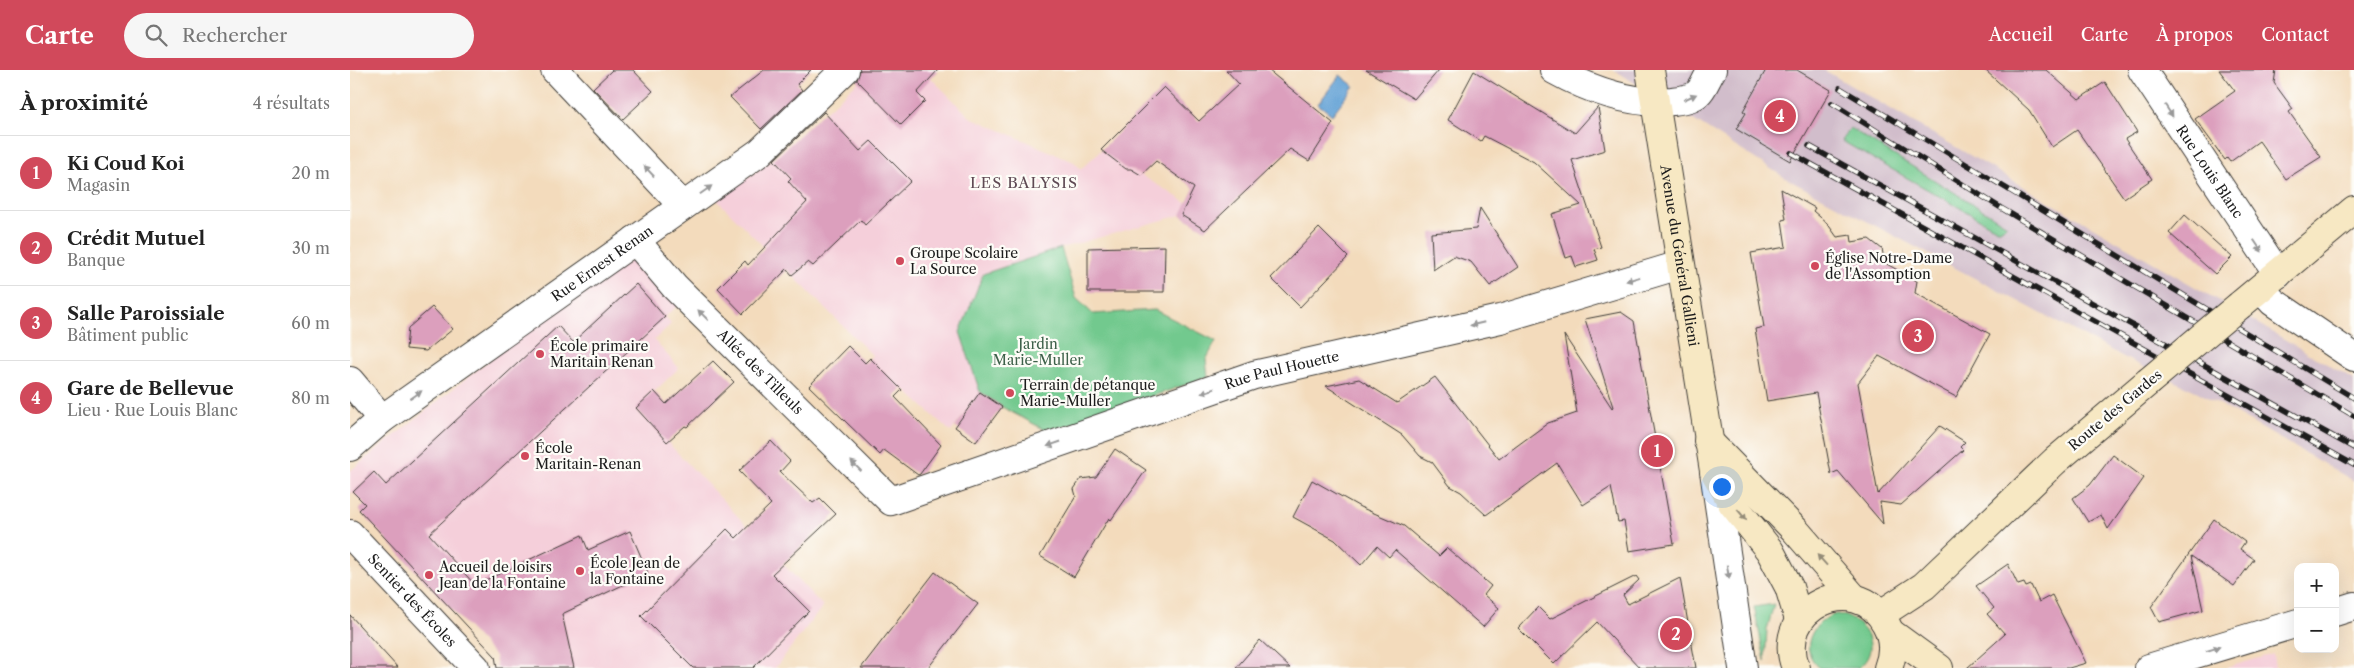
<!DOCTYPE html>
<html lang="fr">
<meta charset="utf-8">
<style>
:root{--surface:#fff;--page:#f6f6f6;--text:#222;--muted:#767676;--line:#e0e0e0;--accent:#d1495b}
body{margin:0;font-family:"Libre Caslon Text",serif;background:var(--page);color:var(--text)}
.controls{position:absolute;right:15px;bottom:15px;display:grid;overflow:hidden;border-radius:10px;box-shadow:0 5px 20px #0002}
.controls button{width:45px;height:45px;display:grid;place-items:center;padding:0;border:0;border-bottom:1px solid var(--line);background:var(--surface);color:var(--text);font:25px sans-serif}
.you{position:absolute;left:1371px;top:416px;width:18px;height:18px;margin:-12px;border:4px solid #fff;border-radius:50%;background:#1a73e8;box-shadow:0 0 0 8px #1a73e833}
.badge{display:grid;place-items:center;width:32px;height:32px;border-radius:50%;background:var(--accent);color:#fff;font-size:16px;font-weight:700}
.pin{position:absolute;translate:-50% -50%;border:2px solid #fff;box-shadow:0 1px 5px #0006}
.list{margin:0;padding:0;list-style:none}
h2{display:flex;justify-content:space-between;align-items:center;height:65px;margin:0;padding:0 20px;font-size:21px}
h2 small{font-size:16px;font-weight:400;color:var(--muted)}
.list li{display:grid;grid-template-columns:32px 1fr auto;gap:15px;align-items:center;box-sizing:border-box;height:75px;padding:0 20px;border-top:1px solid var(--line)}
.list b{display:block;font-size:19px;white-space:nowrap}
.list p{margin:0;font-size:16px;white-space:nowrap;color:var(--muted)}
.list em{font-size:16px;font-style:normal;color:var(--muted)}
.icon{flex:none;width:28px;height:28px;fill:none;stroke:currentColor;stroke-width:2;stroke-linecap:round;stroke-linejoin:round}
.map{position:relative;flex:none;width:2004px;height:598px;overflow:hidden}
header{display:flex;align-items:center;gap:30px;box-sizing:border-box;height:70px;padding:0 25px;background:var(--accent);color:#fff}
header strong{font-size:24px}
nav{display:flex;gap:28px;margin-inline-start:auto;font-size:18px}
.search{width:350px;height:45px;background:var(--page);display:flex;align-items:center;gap:12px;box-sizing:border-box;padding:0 18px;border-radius:28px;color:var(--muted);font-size:19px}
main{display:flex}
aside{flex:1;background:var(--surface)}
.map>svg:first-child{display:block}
.built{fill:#f5cfda}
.industrial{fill:#d1bdcb}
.green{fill:#72c98e;stroke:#477255}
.water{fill:#64a2d6;stroke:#405f79}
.building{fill:#dc9fbd}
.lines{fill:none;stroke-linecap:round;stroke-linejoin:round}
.minor-casing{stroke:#3c3934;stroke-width:30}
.secondary-casing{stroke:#3c3934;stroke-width:30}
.minor{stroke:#fff;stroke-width:28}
.secondary{stroke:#f7e8c3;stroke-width:28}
.rail-casing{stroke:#1c1c1c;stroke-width:5.5}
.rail{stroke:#fdfcf7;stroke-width:4;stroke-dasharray:11;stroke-linecap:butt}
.secondary-bridge-casing{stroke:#3c3934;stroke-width:30;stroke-linecap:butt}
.secondary-bridge{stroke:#f7e8c3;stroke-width:28}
.oneway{fill:#999}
.oneway2{fill:#948c78}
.poi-dot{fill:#d1495b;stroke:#fdfcf7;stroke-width:2}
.labels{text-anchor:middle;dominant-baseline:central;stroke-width:4.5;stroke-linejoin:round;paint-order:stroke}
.street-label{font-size:14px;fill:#1c1c1c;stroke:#fdfcf7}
.poi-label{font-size:14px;fill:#1c1c1c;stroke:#fdfcf7;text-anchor:start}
.park-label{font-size:14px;fill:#3e614a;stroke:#fdfcf7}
.neighbourhood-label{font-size:15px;letter-spacing:1px;fill:#5f4a54;stroke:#fdfcf7}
</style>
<header>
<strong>Carte</strong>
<div class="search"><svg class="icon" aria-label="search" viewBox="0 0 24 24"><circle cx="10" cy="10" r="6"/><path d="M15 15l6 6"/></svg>Rechercher</div>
<nav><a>Accueil</a><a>Carte</a><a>À propos</a><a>Contact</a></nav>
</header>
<main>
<aside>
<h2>À proximité<small>4 résultats</small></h2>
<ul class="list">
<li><span class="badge">1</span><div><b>Ki Coud Koi</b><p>Magasin</p></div><em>20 m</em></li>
<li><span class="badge">2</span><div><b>Crédit Mutuel</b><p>Banque</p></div><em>30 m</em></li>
<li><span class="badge">3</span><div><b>Salle Paroissiale</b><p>Bâtiment public</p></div><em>60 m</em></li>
<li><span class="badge">4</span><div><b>Gare de Bellevue</b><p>Lieu · Rue Louis Blanc</p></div><em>80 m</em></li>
</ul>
</aside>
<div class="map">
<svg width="2004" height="598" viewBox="0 0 2004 598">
<rect width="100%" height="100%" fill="#fdfcf7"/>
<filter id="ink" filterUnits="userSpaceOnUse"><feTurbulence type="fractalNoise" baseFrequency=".02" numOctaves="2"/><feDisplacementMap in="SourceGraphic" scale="10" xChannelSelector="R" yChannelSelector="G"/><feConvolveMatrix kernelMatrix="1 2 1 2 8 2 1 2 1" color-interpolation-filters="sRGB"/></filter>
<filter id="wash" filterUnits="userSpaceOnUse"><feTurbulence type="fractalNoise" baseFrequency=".0096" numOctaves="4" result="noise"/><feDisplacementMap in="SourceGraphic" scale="20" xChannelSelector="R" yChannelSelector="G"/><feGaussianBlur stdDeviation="1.12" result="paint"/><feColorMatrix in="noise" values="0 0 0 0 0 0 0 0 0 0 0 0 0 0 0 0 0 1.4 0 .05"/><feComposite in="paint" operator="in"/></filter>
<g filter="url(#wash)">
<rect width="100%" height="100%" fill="#f3dbbc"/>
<g class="built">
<path d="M521 0H573L620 47 724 92 731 99 751 80 776 99H781L791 105 837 133 831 145 711 178 633 204 610 263 630 322 601 362 554 319 552 320 520 288 522 285 367 130 423 89Z"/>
<path d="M284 188 328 235 315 247 321 254 304 270 329 298 286 339 473 536 425 598H147L145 586 9 440 15 434 3 422 0 424V401L197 244Z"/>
<path d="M1923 584 1925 598H1876L1892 593Z"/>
</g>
<path class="industrial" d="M1264 0H1474L2004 310V411L1848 322 1785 293 1437 109Z"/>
<g class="green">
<path d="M1500 58 1657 155 1650 160 1640 155 1492 71Z"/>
<path d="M711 178 726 228 743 244 805 240 866 271 856 290 858 307 699 362 652 337 630 322 610 262 633 204Z"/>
<path d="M1424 534 1417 560 1415 591 1404 537Z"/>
<path d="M1486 544C1514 547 1534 579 1508 598H1470C1447 580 1462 551 1486 544Z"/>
</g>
<path class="water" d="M990 5 1004 16 982 45 968 34Z"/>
<g id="blocks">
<g class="building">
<path d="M262 0H283L303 21 273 49 243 18Z"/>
<path d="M414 0H461L447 14 452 20 411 59 380 27Z"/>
<path d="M510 0H588L567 23 575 31 551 55 507 10Z"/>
<path d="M876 0H918L983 53 959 91 940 79 855 160 831 145 844 118 806 91 791 105 781 99H776L751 80 814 17 849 51 889 14Z"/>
<path d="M1016 0H1089L1064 29Z"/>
<path d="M1416 0H1447L1481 20 1440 91 1386 59 1396 43 1393 41Z"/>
<path d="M1635 0H1696L1729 29 1755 12 1787 62 1775 69 1802 109 1774 128 1727 60 1702 77 1679 40Z"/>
<path d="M1869 0H1926L1924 13 1943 39 1939 42 1971 87 1936 109 1909 71 1880 92 1877 88 1875 90 1845 49 1885 21Z"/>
<path d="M1124 1 1225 63 1248 37 1255 80 1222 90 1251 177 1244 179 1248 190 1226 197 1222 186 1216 188 1202 144 1231 135 1184 92 1134 66 1131 71 1098 50Z"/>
<path d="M474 42 510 81 521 71 561 111 515 155 511 150 463 196 458 192 442 205 437 199 393 244 368 218 395 191 398 195 457 132 438 111 441 108 424 90Z"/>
<path d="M1431 119 1465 138 1463 141 1477 153 1487 167 1501 165 1502 172 1519 169 1532 179 1535 193 1567 211 1565 223 1640 264 1606 327 1529 286 1508 313 1528 424 1590 356 1615 372 1610 377 1613 380 1551 435 1530 432 1533 454 1488 401 1481 404 1466 323 1417 331 1405 259 1414 257 1401 183 1436 177 1432 150 1436 149Z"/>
<path d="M1130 138 1168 197 1140 216 1121 192 1104 186 1083 200 1081 163 1126 159Z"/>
<path d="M1835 145 1882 187 1865 204 1819 163Z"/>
<path d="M969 158 998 187 950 237 921 208Z"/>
<path d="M815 176 814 222H738V178Z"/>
<path d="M286 214 315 247 79 464 125 515 232 465 238 480 280 461 298 503 212 544 224 598H147L145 586 9 440 15 434 3 422 24 402 36 415 208 256 223 272Z"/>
<path d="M82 237 103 259 76 281 56 279 58 258Z"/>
<path d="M1271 242 1284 251 1324 474 1279 481 1274 451 1268 452 1261 417 1233 435 1207 393 1136 445 1111 422 1100 416 1082 392 1070 386 1052 365 976 316 1009 309 1047 333 1085 307 1149 389 1198 353 1227 343 1214 265 1262 338 1263 337 1235 249Z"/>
<path d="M498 276 515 293 520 288 552 320 545 327 591 375 570 404 568 405 534 380 530 385 459 316Z"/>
<path d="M363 291 384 312 337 357 335 356 317 372 286 338 304 321 316 334Z"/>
<path d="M630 322 652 337 626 372 605 357Z"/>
<path d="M421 371 440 391 430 402 463 433 470 428 486 444 422 504 459 541 403 598H343L291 546 377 459 386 468 421 434 389 401Z"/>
<path d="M765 379 796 400 761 450 759 448 724 507 690 486 726 426 724 419 731 409 746 407Z"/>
<path d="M1763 385 1794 408 1758 459 1751 445 1738 452 1723 428 1740 415Z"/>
<path d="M962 410 1010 437 1054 456 1089 486 1097 478 1141 516 1134 525 1149 538 1133 557 1045 480 1039 487 1027 476 1011 495 985 470 943 447Z"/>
<path d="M1864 449 1895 472 1890 479 1904 489 1884 516 1841 486 1853 540 1809 552 1801 537Z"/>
<path d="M1658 494 1668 515 1674 513 1676 517 1681 515 1689 532 1702 525 1736 593 1719 598H1617L1655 564 1637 544 1644 538 1626 516Z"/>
<path d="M585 502 628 534 578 598H511Z"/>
<path d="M1286 506 1289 510 1273 525 1278 534 1330 508 1346 598H1290L1247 552 1204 594 1168 558 1188 537 1200 549Z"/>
<path d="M0 545 48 598H0Z"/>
<path d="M910 570 940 598H886Z"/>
</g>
</g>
</g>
<g filter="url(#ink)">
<use href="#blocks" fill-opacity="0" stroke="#3c3934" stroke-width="1"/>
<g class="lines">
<g class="minor-casing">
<g id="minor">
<path d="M205 0 333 136"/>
<path d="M1204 0C1240 20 1281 35 1322 31 1330 30 1342 29 1348 23 1354 18 1357 7 1362 0"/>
<path id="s1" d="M1792 0 1928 204"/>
<path id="s2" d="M285 170 325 217 541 431 904 305 1150 249 1330 195"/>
<path d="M1911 219 1923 232 2004 287"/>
<path d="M0 311 32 349"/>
<path id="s3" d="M0 377 32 349 410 82 495 0"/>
<path d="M1364 401 1393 598"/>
<path id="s4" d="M0 464 126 598"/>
<path d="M1985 542 2004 536"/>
<path d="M1799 598 1948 553"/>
</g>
</g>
<g class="secondary-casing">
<g id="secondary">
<path id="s5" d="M1300 0 1364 401 1382 433 1420 481 1439 517 1449 550"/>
<path d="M1890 235 2004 140"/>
<path d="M1358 371 1445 460 1504 528"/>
<path d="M1531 544 1574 516 1705 391 1798 312"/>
<path d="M1541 563 1589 598"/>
<path d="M1446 598C1422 538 1506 498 1536 554 1544 569 1544 583 1538 598"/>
</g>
</g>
<use href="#minor" class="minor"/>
<use href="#secondary" class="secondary"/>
<g class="rail-casing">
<g id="rail">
<path d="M1490 18 2004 328"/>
<path d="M1482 33 1651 138 2004 346"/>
<path d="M1459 76 2004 378"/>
<path d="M1441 83 2004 395"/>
</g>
</g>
<use href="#rail" class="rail"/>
<g class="secondary-bridge-casing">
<path id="secondary-bridge" d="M1798 312 1890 235"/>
</g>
<use href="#secondary-bridge" class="secondary-bridge"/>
</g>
<defs><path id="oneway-solid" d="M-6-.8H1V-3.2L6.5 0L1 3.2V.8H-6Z" transform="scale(1.25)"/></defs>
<g class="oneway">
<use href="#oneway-solid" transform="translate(1340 27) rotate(-24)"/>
<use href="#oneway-solid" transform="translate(1819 41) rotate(57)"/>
<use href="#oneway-solid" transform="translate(299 101) rotate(-133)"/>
<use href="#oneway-solid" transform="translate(356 120) rotate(-35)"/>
<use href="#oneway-solid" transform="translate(1908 176) rotate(56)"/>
<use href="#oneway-solid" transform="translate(1283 209) rotate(163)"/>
<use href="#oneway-solid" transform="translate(353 245) rotate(-135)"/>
<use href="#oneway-solid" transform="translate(1127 254) rotate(167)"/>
<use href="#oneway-solid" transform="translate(858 321) rotate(161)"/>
<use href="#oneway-solid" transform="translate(66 325) rotate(-35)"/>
<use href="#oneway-solid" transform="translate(704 374) rotate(161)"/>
<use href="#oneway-solid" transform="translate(506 396) rotate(-135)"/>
<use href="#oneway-solid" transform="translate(1378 502) rotate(81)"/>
<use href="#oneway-solid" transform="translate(1863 579) rotate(-17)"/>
</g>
<g class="oneway2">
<use href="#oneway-solid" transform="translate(1392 445) rotate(50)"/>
<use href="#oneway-solid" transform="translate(1472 490) rotate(-132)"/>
</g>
</g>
<g class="poi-dot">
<circle cx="550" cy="191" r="5"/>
<circle cx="1465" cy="196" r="5"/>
<circle cx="190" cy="284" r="5"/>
<circle cx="660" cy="323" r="5"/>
<circle cx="175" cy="386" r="5"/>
<circle cx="230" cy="501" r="5"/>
<circle cx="79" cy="505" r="5"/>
</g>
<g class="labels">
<g class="street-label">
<text stroke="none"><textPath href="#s1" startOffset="122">Rue Louis Blanc</textPath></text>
<text stroke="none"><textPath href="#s5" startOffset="188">Avenue du Général Gallieni</textPath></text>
<text stroke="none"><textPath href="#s3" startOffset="312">Rue Ernest Renan</textPath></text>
<text stroke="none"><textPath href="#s2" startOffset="778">Rue Paul Houette</textPath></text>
<text stroke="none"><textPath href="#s2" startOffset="182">Allée des Tilleuls</textPath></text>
<text transform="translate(1765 340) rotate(-40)">Route des Gardes</text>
<text stroke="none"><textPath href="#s4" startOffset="91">Sentier des Écoles</textPath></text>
</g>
<g class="poi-label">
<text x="560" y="183">Groupe Scolaire<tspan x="560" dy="16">La Source</tspan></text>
<text x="1475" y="188">Église Notre-Dame<tspan x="1475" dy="16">de l'Assomption</tspan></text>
<text x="200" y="276">École primaire<tspan x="200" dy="16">Maritain Renan</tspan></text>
<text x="670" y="315">Terrain de pétanque<tspan x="670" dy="16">Marie-Muller</tspan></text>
<text x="185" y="378">École<tspan x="185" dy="16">Maritain-Renan</tspan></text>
<text x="240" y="493">École Jean de<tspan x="240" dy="16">la Fontaine</tspan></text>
<text x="89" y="497">Accueil de loisirs<tspan x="89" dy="16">Jean de la Fontaine</tspan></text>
</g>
<g class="park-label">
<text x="688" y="274">Jardin<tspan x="688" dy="16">Marie-Muller</tspan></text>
</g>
<g class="neighbourhood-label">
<text x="674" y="112">LES BALYSIS</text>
</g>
</g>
</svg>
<div class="controls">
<button>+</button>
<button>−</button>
</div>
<div class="you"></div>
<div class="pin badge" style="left:1307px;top:381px">1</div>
<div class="pin badge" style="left:1326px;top:564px">2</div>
<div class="pin badge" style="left:1568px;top:266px">3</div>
<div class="pin badge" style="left:1430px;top:46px">4</div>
</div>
</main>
